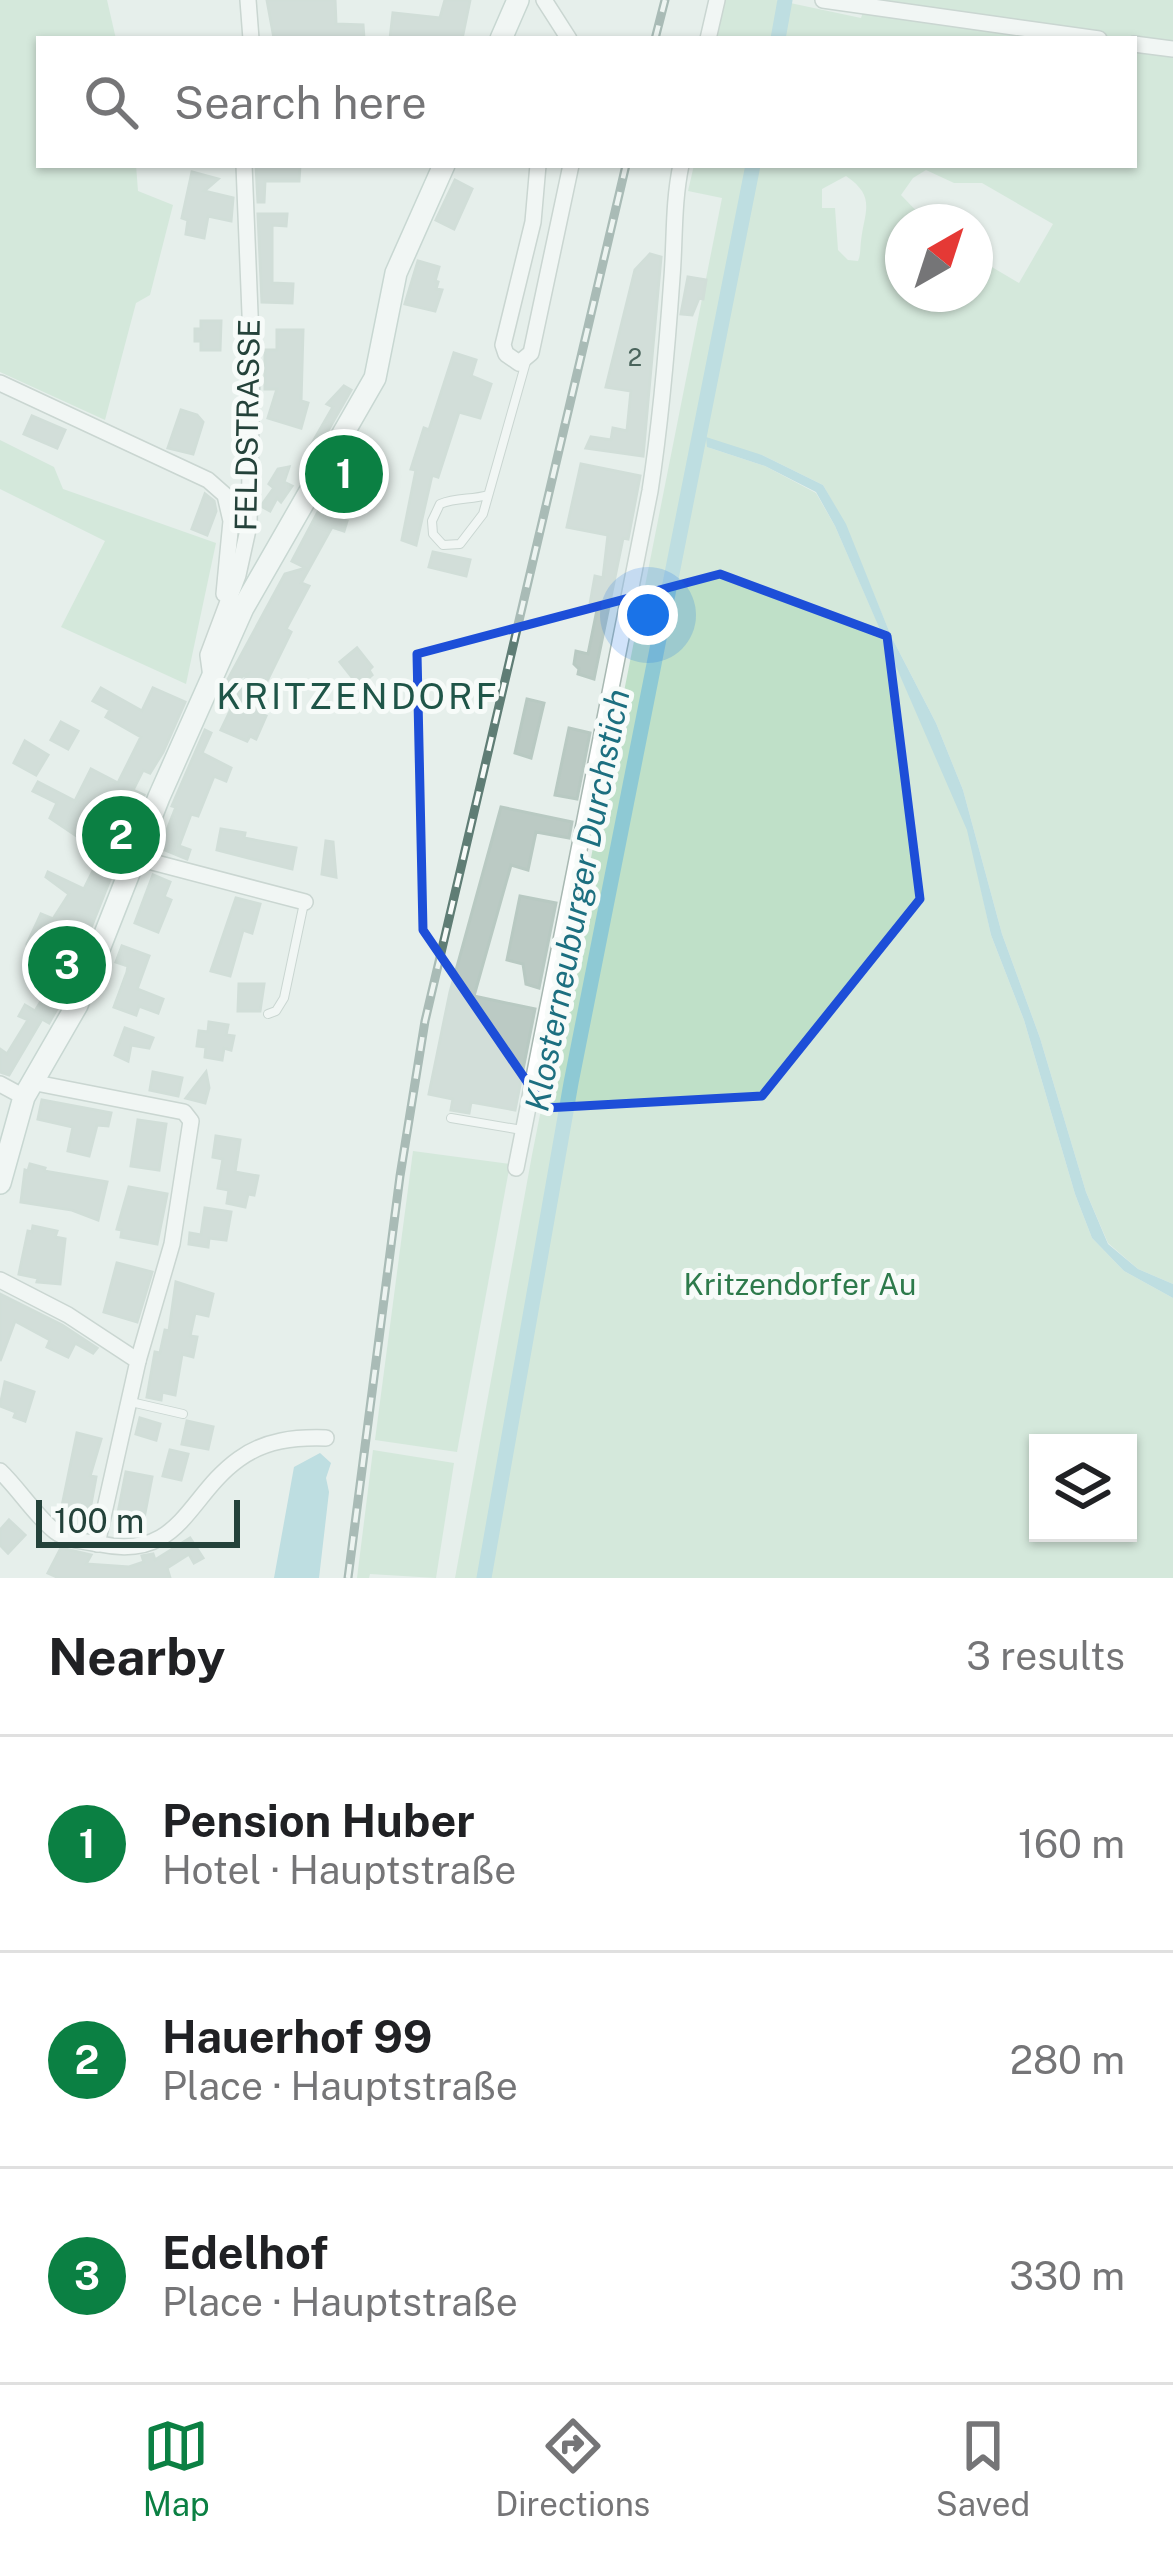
<!DOCTYPE html>
<meta charset="utf-8">
<style>
:root{--surface:#fff;--page:#f6f6f6;--text:#202124;--muted:#757577;--line:#e0e0e0;--accent:#0b8043}
body{margin:0;font-family:"Public Sans",sans-serif;background:var(--page);color:var(--text)}
.controls{position:absolute;right:36px;bottom:36px;display:grid;overflow:hidden;border-radius:0px;box-shadow:0 3px 9px #0004}
.controls button{width:108px;height:108px;display:grid;place-items:center;padding:0;border:0;border-bottom:3px solid var(--line);background:var(--surface);color:var(--text);font:60px sans-serif}
.compass{position:absolute;left:885px;top:204px;width:108px;height:108px;border-radius:50%;background:var(--surface);box-shadow:0 3px 9px #0004;rotate:39deg}
.scale{position:absolute;left:36px;bottom:30px;width:204px;box-sizing:border-box;padding-left:12px;border:6px solid #24423a;border-top:0;font-size:33px;line-height:42px;white-space:nowrap;color:#24423a;-webkit-text-stroke:9px #f7fbf9;paint-order:stroke}
.you{position:absolute;left:648px;top:615px;width:42px;height:42px;margin:-30px;border:9px solid #fff;border-radius:50%;background:#1a73e8;box-shadow:0 0 0 18px #1a73e833}
.badge{display:grid;place-items:center;width:78px;height:78px;border-radius:50%;background:var(--accent);color:#fff;font-size:39px;font-weight:700}
.pin{position:absolute;translate:-50% -50%;border:6px solid #fff;box-shadow:0 3px 12px #0006}
.list{margin:0;padding:0;list-style:none}
h2{display:flex;justify-content:space-between;align-items:center;height:156px;margin:0;padding:0 48px;font-size:51px}
h2 small{font-size:39px;font-weight:400;color:var(--muted)}
.list li{display:grid;grid-template-columns:78px 1fr auto;gap:36px;align-items:center;box-sizing:border-box;height:216px;padding:0 48px;border-top:3px solid var(--line)}
.list b{display:block;font-size:45px;white-space:nowrap}
.list p{margin:0;font-size:39px;white-space:nowrap;color:var(--muted)}
.list em{font-size:39px;font-style:normal;color:var(--muted)}
.icon{flex:none;width:66px;height:66px;fill:none;stroke:currentColor;stroke-width:2;stroke-linecap:round;stroke-linejoin:round}
.map{position:relative;flex:none;width:1173px;height:1578px;overflow:hidden}
.search{position:absolute;background:var(--surface);box-shadow:0 3px 9px #0004;left:36px;right:36px;top:36px;height:132px;display:flex;align-items:center;gap:30px;box-sizing:border-box;padding:0 42px;border-radius:0px;color:var(--muted);font-size:45px}
.sheet{height:804px;background:var(--surface)}
nav{display:flex;justify-content:space-around;align-items:center;box-sizing:border-box;height:168px;border-top:3px solid var(--line);background:var(--surface);font-size:33px;color:var(--muted)}
nav a{display:grid;justify-items:center;gap:6px}
nav .on{color:var(--accent)}
.map>svg:first-child{display:block}
.green{fill:#bfe0c8;fill-rule:evenodd}
.water{fill:#8ec9d4}
.lines{fill:none;stroke-linecap:round;stroke-linejoin:round}
.canal{stroke:#8ec9d4;stroke-width:15}
.building{fill:#bbcac4;stroke:#b8c9c2;stroke-width:3}
.lane-casing{stroke:#a8b8b2;stroke-width:10}
.street-casing{stroke:#a8b8b2;stroke-width:18}
.secondary-casing{stroke:#a4bbb3;stroke-width:24}
.lane{stroke:#fff;stroke-width:8}
.street{stroke:#fff;stroke-width:15}
.secondary{stroke:#fff;stroke-width:21}
.rail-casing{stroke:#5f7d75;stroke-width:9}
.rail{stroke:#f7fbf9;stroke-width:4.5;stroke-dasharray:14;stroke-linecap:butt}
.marked{fill:none;stroke:#1d4ed8;stroke-width:9;stroke-linejoin:round}
.labels{text-anchor:middle;dominant-baseline:central;stroke-width:10;stroke-linejoin:round;paint-order:stroke}
.number-label{font-size:24px;fill:#4a645c}
.street-label{font-size:30px;fill:#24423a;stroke:#f7fbf9}
.park-label{font-size:30px;fill:#2d7a4b;stroke:#f7fbf9}
.water-label{font-size:33px;font-style:italic;fill:#1c6f80;stroke:#f7fbf9}
.quarter-label{font-size:36px;letter-spacing:3px;fill:#1f5548;stroke:#f7fbf9}
</style>
<div class="map">
<svg width="1173" height="1578" viewBox="0 0 1173 1578">
<rect width="100%" height="100%" fill="#e6efeb"/>
<g class="green">
<path d="M0 0H107L116 39H39V165H136L138 191 173 205 150 295 136 303 105 420 0 372Z"/>
<path d="M724 0H776L861 18 867 0H1173V1284L1138 1269 1108 1243 1086 1192 1040 1038 1002 934 963 790 936 723 891 636 845 524 823 485 762 455 707 447 765 466 816 493 835 526 968 830 991 935 1024 1020 1075 1194 1092 1238 1124 1271 1173 1298V1578H455L532 1155 722 198 688 191 694 165H1134V39H715ZM926 170 954 183H982L1053 224 1019 283 975 257V294H903V222H927L901 195 913 178ZM846 176C877 197 864 212 861 241 860 248 861 254 858 261L848 260 838 250 835 208H822V189ZM1038 1443H1128V1533H1038Z"/>
<path d="M0 440 54 467 63 489 216 543 186 684 61 627 105 541 0 489Z"/>
<path d="M413 1151 510 1164 457 1452 375 1440Z"/>
<path d="M373 1450 454 1463 436 1578 370 1574 369 1578H357Z"/>
</g>
<g class="water">
<path d="M706 437 762 455 823 485 846 524 891 636 936 723 963 790 1002 934 1040 1038 1086 1192 1108 1244 1138 1269 1173 1284V1298L1124 1271 1092 1238 1075 1194 1024 1020 991 935 967 830 835 526 816 492 765 466 707 447Z"/>
<path d="M320 1453 331 1463 326 1478 329 1492 319 1578H274L294 1467Z"/>
</g>
<g class="lines">
<g class="canal">
<path d="M778 39 785 0"/>
<path d="M484 1578 571 1083 753 165"/>
</g>
</g>
<g class="building">
<path d="M267 0H335L336 24 363 25 364 39 274 38Z"/>
<path d="M445 0H470L462 39H390L393 13 440 18Z"/>
<path d="M256 165H300L299 181H265L264 202H258Z"/>
<path d="M192 172 218 179 204 191 233 198 231 221 208 216 204 238 186 234 188 220 182 218Z"/>
<path d="M455 180 472 189 454 229 436 220Z"/>
<path d="M258 214H287L286 226 272 225V283L293 284 292 303 262 302Z"/>
<path d="M650 254 661 257 643 456 586 448 591 437 611 440 613 428 627 431 631 391 606 387 635 270Z"/>
<path d="M418 261 439 267 435 281 438 282 436 289 442 290 435 311 405 304Z"/>
<path d="M688 277 706 280 703 299 699 298 692 315 681 314Z"/>
<path d="M201 321H221L220 350H201V341H195V329H201Z"/>
<path d="M277 330H303L301 401 308 403 301 428 268 418 277 389H265V350H277Z"/>
<path d="M454 353 476 360 471 376 491 384 480 418 459 412 438 477 432 475 416 545 402 540 416 470 411 469 424 428 429 430Z"/>
<path d="M344 386 351 390 310 462 303 459 333 407 327 404Z"/>
<path d="M181 410 197 415 203 422 193 454 168 448Z"/>
<path d="M32 416 65 430 57 448 24 434Z"/>
<path d="M345 461 358 468 345 491 348 493 337 518 347 521 344 531 332 527 301 583 309 586 286 629 291 632 266 683 260 680 249 702 262 707 259 713 266 716 256 739 250 736 247 741 221 730 248 674 226 683 285 574 306 568 292 561Z"/>
<path d="M581 464 640 476 628 539 623 538 594 679 578 674 579 669 574 664 576 651 588 654 598 605 590 604 595 576 603 578 608 535 567 527Z"/>
<path d="M289 467 284 482 292 486 281 502 277 498 270 511 261 506 274 488 269 484 278 469Z"/>
<path d="M205 494 214 501 216 511 207 535 192 529Z"/>
<path d="M433 552 470 560 466 576 429 567Z"/>
<path d="M357 648 372 667 369 670 372 675 363 683 359 678 355 681 340 662Z"/>
<path d="M101 688 142 711 153 688 185 702 163 752 150 773 143 770 133 790 144 795 138 808 118 798 108 819 130 829 63 998 49 1023 42 1019 9 1075 0 1072V1049L7 1054 28 1020 19 1016 25 1005 35 1011 45 995 52 1000 63 970 28 953 27 944 41 914 53 919 69 894 46 877 48 872 84 889 102 853 50 818 57 803 33 791 38 782 75 801 91 769 118 783 141 737 106 717 110 710 93 701Z"/>
<path d="M527 699 544 703 531 758 515 753Z"/>
<path d="M61 722 78 731 68 749 51 740Z"/>
<path d="M569 728 590 733 577 799 555 795Z"/>
<path d="M205 730 211 733 202 753 231 768 226 781 214 776 198 816 191 814 179 846 190 850 187 859 160 848 176 807 172 806Z"/>
<path d="M25 741 48 755 36 775 14 763Z"/>
<path d="M501 807 572 822 569 838 536 832 528 870 511 865 474 996 535 1009 515 1110 471 1102 469 1113 451 1110 453 1099 429 1094 450 992Z"/>
<path d="M221 829 245 833 244 838 296 848 292 869 217 850Z"/>
<path d="M326 841 333 842 336 877 322 874Z"/>
<path d="M153 875 170 882 164 897 171 900 158 932 135 923Z"/>
<path d="M520 896 556 903 539 988 526 984 523 964 507 960Z"/>
<path d="M236 898 260 904 252 933 243 930 230 976 211 971Z"/>
<path d="M122 946 149 956 137 989 163 999 158 1013 139 1006 136 1015 114 1007 127 972 128 966 116 962Z"/>
<path d="M239 984H264L260 1011H238Z"/>
<path d="M209 1022 228 1025 226 1035 234 1036 231 1050 224 1048 222 1060 205 1057 206 1047 197 1046 199 1031 208 1032Z"/>
<path d="M125 1028 153 1038 149 1048 131 1045 128 1061 115 1055Z"/>
<path d="M153 1072 182 1078 178 1096 150 1090Z"/>
<path d="M206 1072 209 1088 205 1103 186 1098Z"/>
<path d="M42 1100 111 1113 108 1126 97 1125 89 1156 68 1151 73 1127 38 1119Z"/>
<path d="M138 1120 166 1124 159 1170 131 1166Z"/>
<path d="M216 1136 240 1140 235 1172 258 1176 254 1195 248 1194 245 1207 227 1203 229 1190 218 1188 223 1159 213 1157Z"/>
<path d="M30 1164 45 1168 44 1171 107 1182 98 1220 72 1210 21 1202 25 1170 28 1171Z"/>
<path d="M129 1187 167 1194 157 1244 121 1237 122 1230 117 1229Z"/>
<path d="M205 1208 231 1212 226 1240 209 1238 208 1247 189 1244 190 1233 201 1235Z"/>
<path d="M33 1226 57 1231 55 1237 65 1239 60 1284 37 1282 38 1278 19 1274 28 1231 32 1232Z"/>
<path d="M117 1263 152 1272 137 1322 104 1312Z"/>
<path d="M176 1282 213 1294 208 1316 195 1313 190 1336 197 1337 193 1357 182 1354 175 1395 162 1392 161 1400 147 1397 155 1352 160 1353 165 1330 169 1331Z"/>
<path d="M0 1294 62 1325 97 1348 93 1353 75 1343 68 1357 47 1347 50 1340 15 1321 0 1361Z"/>
<path d="M5 1382 34 1392 25 1421 14 1417 16 1412 0 1406Z"/>
<path d="M140 1418 160 1424 156 1440 136 1434Z"/>
<path d="M187 1421 213 1427 208 1449 182 1444Z"/>
<path d="M77 1433 101 1439 90 1476 96 1477 89 1515 61 1511Z"/>
<path d="M170 1450 188 1454 181 1480 163 1476Z"/>
<path d="M126 1472 152 1477 144 1518 118 1513Z"/>
<path d="M9 1520 25 1535 8 1553 0 1545V1530Z"/>
<path d="M190 1538 203 1558 194 1563 189 1554 167 1568 170 1578H59L48 1573 61 1548 91 1555 86 1564 129 1567 144 1562 142 1556 153 1554 155 1560Z"/>
</g>
<g class="lines">
<g class="lane-casing">
<g id="lane">
<path d="M488 495C471 500 457 497 440 504L432 521 433 534 443 545 460 544 483 514 526 362"/>
<path d="M268 1014 276 1011 284 998 304 903"/>
<path d="M451 1118 522 1130"/>
<path d="M131 1402 183 1414"/>
</g>
</g>
<g class="street-casing">
<g id="street">
<path d="M248 0 251 39"/>
<path d="M544 0 569 39"/>
<path d="M823 0 1099 39"/>
<path d="M708 39 717 0"/>
<path d="M1134 44 1173 49"/>
<path d="M538 165 533 222 503 345 506 354 519 363 531 353 571 165"/>
<path d="M0 383 208 480 225 495 231 521 224 594"/>
<path d="M211 677 208 655 238 575 249 525 252 363 244 165"/>
<path d="M137 858 305 902"/>
<path d="M31 1082 184 1112 191 1121 172 1244 138 1361"/>
<path d="M0 1084 24 1097"/>
<path d="M516 1168 650 491C661 420 667 349 672 277 675 239 673 203 681 165"/>
<path d="M0 1280 68 1315 138 1361 97 1544"/>
<path d="M0 1471C19 1489 37 1518 56 1532 66 1540 88 1542 100 1544 181 1561 187 1496 239 1459 265 1440 295 1437 326 1438"/>
</g>
</g>
<g class="secondary-casing">
<g id="secondary">
<path d="M501 39 518 0"/>
<path d="M0 1183 24 1097 77 1005 159 797 243 608 375 378 396 273 444 165"/>
</g>
</g>
<use href="#lane" class="lane"/>
<use href="#street" class="street"/>
<use href="#secondary" class="secondary"/>
<g class="rail-casing">
<g id="rail">
<path d="M655 39 665 0"/>
<path d="M348 1578 400 1176 425 1021 626 165"/>
</g>
</g>
<use href="#rail" class="rail"/>
</g>
<path d="M0 0H1173V1578H0ZM720 574 887 636 920 899 762 1096 545 1108 423 930 417 654Z" fill="#e6efeb" fill-opacity=".55" fill-rule="evenodd"/>
<path class="marked" d="M720 574 887 636 920 899 762 1096 545 1108 423 930 417 654Z"/>
<g class="labels">
<g class="number-label">
<text x="635" y="357">2</text>
</g>
<g class="street-label">
<text transform="translate(247 425) rotate(-89)">FELDSTRASSE</text>
</g>
<g class="park-label">
<text x="800" y="1284">Kritzendorfer Au</text>
</g>
<g class="water-label">
<text transform="translate(577 900) rotate(-79)">Klosterneuburger Durchstich</text>
</g>
<g class="quarter-label">
<text x="358" y="696">KRITZENDORF</text>
</g>
</g>
</svg>
<div class="controls">
<button><svg class="icon" aria-label="layers" viewBox="0 0 24 24"><path d="M12 4l9 5-9 5-9-5zM3 14l9 5 9-5"/></svg></button>
</div>
<svg class="compass" viewBox="-18 -18 36 36"><path d="M0-13l5 13h-10z" fill="#e53935"/><path d="M0 13l5-13h-10z" fill="#757577"/></svg>
<div class="scale">100 m</div>
<div class="you"></div>
<div class="pin badge" style="left:344px;top:474px">1</div>
<div class="pin badge" style="left:121px;top:835px">2</div>
<div class="pin badge" style="left:67px;top:965px">3</div>
<div class="search"><svg class="icon" aria-label="search" viewBox="0 0 24 24"><circle cx="10" cy="10" r="6"/><path d="M15 15l6 6"/></svg>Search here</div>
</div>
<section class="sheet">
<h2>Nearby<small>3 results</small></h2>
<ul class="list">
<li><span class="badge">1</span><div><b>Pension Huber</b><p>Hotel · Hauptstraße</p></div><em>160 m</em></li>
<li><span class="badge">2</span><div><b>Hauerhof 99</b><p>Place · Hauptstraße</p></div><em>280 m</em></li>
<li><span class="badge">3</span><div><b>Edelhof</b><p>Place · Hauptstraße</p></div><em>330 m</em></li>
</ul>
</section>
<nav>
<a class="on"><svg class="icon" aria-label="map" viewBox="0 0 24 24"><path d="M3 6l6-2 6 2 6-2v14l-6 2-6-2-6 2zM9 4v14M15 6v14"/></svg>Map</a>
<a><svg class="icon" aria-label="directions" viewBox="0 0 24 24"><path d="M12 3l9 9-9 9-9-9zM9 14v-3h6M13 9l2 2-2 2"/></svg>Directions</a>
<a><svg class="icon" aria-label="saved" viewBox="0 0 24 24"><path d="M7 4h10v16l-5-4-5 4z"/></svg>Saved</a>
</nav>
